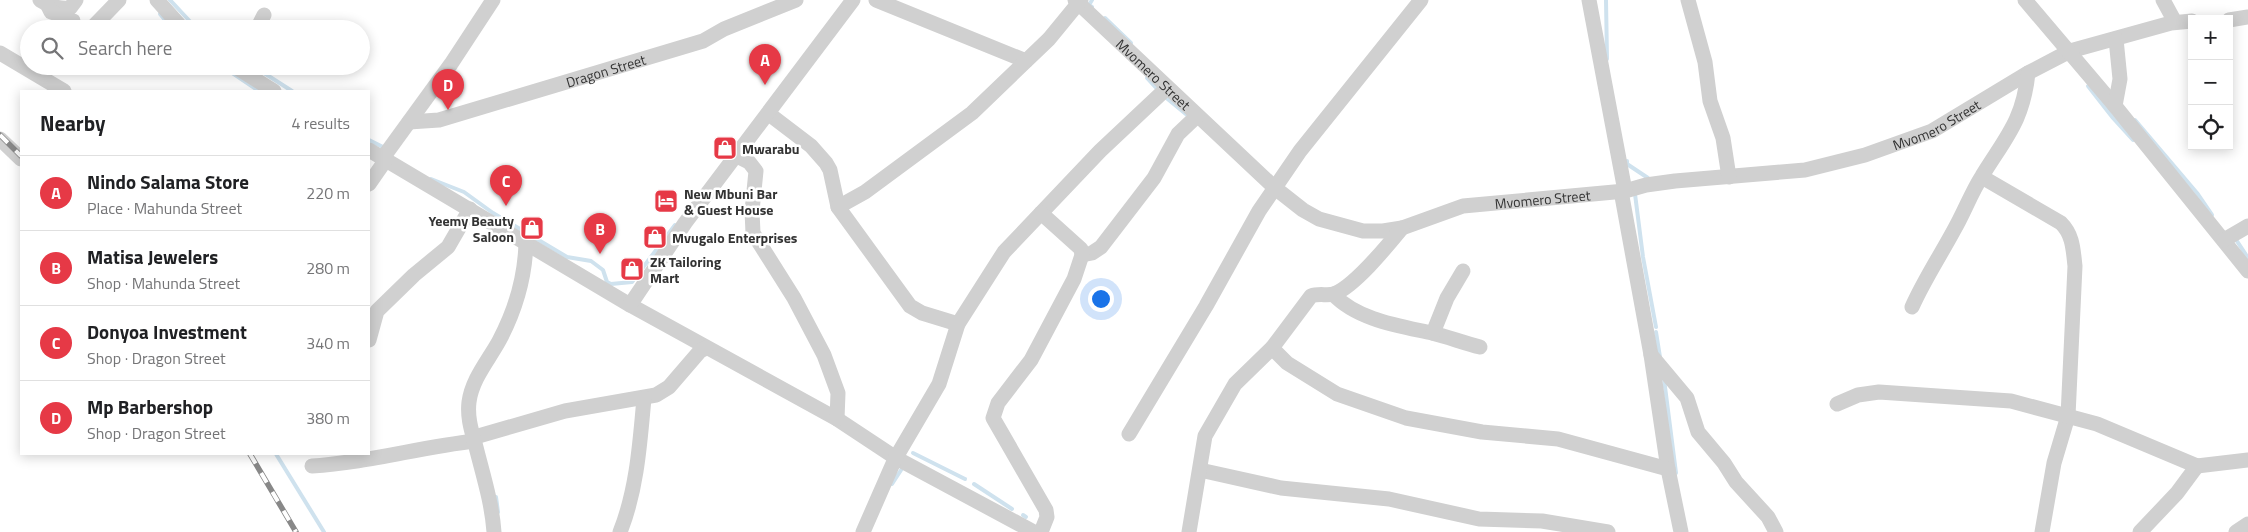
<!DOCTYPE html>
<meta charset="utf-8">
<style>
:root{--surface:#fff;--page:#f2f2f2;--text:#202124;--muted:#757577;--line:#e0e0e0;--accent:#e63946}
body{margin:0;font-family:"Titillium Web",sans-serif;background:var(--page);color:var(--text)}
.controls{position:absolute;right:15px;top:15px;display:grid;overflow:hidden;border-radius:0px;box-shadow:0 2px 12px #0003}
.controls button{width:45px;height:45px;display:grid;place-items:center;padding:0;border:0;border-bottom:1px solid var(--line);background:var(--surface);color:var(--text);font:25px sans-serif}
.you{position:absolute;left:1100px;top:298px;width:18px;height:18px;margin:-12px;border:4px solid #fff;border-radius:50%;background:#1a73e8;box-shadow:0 0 0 8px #1a73e833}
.badge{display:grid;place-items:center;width:32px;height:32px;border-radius:50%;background:var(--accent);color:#fff;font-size:16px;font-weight:700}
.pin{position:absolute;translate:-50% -41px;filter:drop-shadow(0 1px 2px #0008)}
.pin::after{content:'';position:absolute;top:26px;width:18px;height:15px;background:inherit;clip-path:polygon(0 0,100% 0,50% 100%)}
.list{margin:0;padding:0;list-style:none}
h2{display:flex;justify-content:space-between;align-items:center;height:65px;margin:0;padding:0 20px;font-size:21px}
h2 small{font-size:16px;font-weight:400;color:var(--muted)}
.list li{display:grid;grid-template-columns:32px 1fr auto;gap:15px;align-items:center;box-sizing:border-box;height:75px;padding:0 20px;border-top:1px solid var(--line)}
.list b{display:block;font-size:19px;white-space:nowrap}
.list p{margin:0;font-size:16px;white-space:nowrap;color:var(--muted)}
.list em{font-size:16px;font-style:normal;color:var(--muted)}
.icon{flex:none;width:28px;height:28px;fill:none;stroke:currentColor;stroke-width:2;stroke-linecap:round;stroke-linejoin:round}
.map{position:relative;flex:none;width:2248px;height:532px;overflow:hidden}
.search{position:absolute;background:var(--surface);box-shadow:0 2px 12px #0003;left:20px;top:20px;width:350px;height:55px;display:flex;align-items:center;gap:12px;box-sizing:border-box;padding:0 18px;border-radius:28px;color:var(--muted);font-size:19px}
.panel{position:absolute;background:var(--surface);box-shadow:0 2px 12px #0003;left:20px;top:90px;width:350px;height:365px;border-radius:0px}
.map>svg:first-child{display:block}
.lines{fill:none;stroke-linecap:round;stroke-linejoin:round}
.stream{stroke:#cfe2ee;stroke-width:4}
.minor{stroke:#d0d0d0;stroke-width:15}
.rail-casing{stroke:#888;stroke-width:5.5}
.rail{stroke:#fff;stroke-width:4;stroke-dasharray:11;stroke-linecap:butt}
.labels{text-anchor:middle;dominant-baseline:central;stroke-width:5;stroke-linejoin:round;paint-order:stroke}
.street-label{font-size:14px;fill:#333;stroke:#fff}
.poi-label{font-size:14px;font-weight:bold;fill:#333;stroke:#fff;text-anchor:start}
</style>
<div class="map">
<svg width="2248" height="532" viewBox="0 0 2248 532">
<rect width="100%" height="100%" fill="#fff"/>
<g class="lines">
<g class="stream">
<path d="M170 0 197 29"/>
<path d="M1092 0 1089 5 1092 7"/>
<path d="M1606 0 1607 59"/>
<path d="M160 14 170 26"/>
<path d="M1105 18 1131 43"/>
<path d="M222 66 259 91"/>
<path d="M253 66 292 91"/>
<path d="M1147 78 1159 91"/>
<path d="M2088 86 2113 118 2133 140"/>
<path d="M1164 96 1187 115"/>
<path d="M2135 120 2197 193 2212 215"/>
<path d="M369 140 385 148"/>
<path d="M1627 161V164L1648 178"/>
<path d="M431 179 464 192 493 213 567 257 591 261 603 270 607 282 611 284 632 282 675 225"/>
<path d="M1637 193 1635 194 1643 257 1656 327"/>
<path d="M2235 238 2248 258"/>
<path d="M1656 332 1660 357"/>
<path d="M1664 379 1676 473"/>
<path d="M913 453 965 479"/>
<path d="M276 454 324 532"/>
<path d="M892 484 903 467"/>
<path d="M974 484 1012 509"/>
<path d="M496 497 498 512"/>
<path d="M1023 515 1026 517"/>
</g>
<g class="minor">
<path d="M40 0C50 6 58 9 70 8L76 0"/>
<path d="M157 0 183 29"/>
<path d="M876 0 1026 61"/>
<path id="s1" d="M1075 0 1275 188 1303 210 1319 219 1363 231H1383L1402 228 1463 206 1625 191 1646 185 1675 181 1805 170 1865 155 1932 131 2028 73 2070 51 2171 23 2192 21"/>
<path d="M1589 0 1625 191"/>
<path d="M1688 0 1705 62 1710 101 1723 138 1729 177"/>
<path d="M2025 0 2115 106 2248 271"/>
<path d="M2163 0 2175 22"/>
<path d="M48 6 51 12 57 14 60 19 73 21 74 29"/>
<path d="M2229 20 2248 17"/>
<path d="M91 29 119 0"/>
<path d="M257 29 264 15"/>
<path d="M0 53 64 91"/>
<path d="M234 66 274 91"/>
<path d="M2115 106 2120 79 2116 39"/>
<path d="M769 114 811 146 826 163 830 170 838 207 910 306 922 313 958 324"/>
<path id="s2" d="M409 122 439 120 703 41 724 29 796 0"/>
<path d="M0 139 21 159"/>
<path d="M369 150 630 305 837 419 896 458 1034 532"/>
<path d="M737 156 749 162 756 171 752 211 753 233 794 298 824 355 838 393 837 419"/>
<path d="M382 159 451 64 493 0"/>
<path d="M1982 177 2061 223C2073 235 2073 249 2075 266L2068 416 2054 463 2042 532"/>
<path d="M369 184 385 161"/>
<path d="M1621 191 1651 355 1668 469 1681 532"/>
<path d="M838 207 865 192 972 113 1049 39 1081 0"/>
<path d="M2224 240 2248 226"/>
<path d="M1082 255 1092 253 1101 247 1154 178 1178 134 1197 116"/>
<path d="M1333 294C1357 320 1400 326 1432 333 1448 337 1464 343 1480 347"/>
<path d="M630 305 685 223 853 0"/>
<path d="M1912 307C1924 280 1940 256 1954 230 1964 213 1971 193 1982 176 2006 137 2023 121 2028 73"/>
<path d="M1433 333 1447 298 1463 271"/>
<path d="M369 340 377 311 414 275 448 247 470 209"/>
<path d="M1272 348 1287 363 1337 394 1406 418 1482 432 1558 439 1668 469"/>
<path d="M1651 355 1687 398 1698 432 1724 463 1736 482 1768 517 1776 532"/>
<path d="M1837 404 1858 395 1879 392 2011 401 2097 424 2197 466 2248 460"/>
<path d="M1129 434 1206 306 1259 211 1300 151 1421 0"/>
<path d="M312 466C367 463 420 447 475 441V437L565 411 656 395 669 387 700 351 706 348"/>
<path d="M1200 470 1281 488 1389 499 1479 519 1542 521 1608 532"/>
<path d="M494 532C492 503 483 475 476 447 472 432 467 418 469 402 472 379 488 361 499 341 515 311 525 277 526 243"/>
<path d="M620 532C637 490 640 442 644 398"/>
<path d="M863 532 895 459 939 384 958 324 1004 252 1100 151 1167 88"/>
<path d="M1041 532 1047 517 1046 510 993 418 998 403 1031 360 1074 279 1082 255 1081 249 1041 213"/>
<path d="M1189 532 1205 436 1235 384 1272 348 1311 296C1319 293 1327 296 1334 294 1355 286 1388 245 1402 228"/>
<path d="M2140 532 2177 493 2197 466"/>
<path d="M2236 532 2248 524"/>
</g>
<g class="rail-casing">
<g id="rail">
<path d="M0 135 21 156"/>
<path d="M250 454 296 532"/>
</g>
</g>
<use href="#rail" class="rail"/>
</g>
<defs>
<g id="shop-square" transform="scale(1.25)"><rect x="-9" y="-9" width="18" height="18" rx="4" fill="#e63946" stroke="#fff"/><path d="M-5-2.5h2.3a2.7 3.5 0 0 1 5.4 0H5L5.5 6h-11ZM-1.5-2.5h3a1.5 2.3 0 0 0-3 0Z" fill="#fff"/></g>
<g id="hotel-square" transform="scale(1.25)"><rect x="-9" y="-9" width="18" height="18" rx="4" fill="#e63946" stroke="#fff"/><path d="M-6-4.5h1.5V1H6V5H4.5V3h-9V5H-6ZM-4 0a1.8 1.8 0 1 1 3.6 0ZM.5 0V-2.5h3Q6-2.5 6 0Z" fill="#fff"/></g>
</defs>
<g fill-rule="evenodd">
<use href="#shop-square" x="725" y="148"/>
<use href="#hotel-square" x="666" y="201"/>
<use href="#shop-square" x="532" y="228"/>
<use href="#shop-square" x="655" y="237"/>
<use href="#shop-square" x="632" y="269"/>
</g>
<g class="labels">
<g class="street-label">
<text stroke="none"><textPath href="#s2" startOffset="204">Dragon Street</textPath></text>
<text stroke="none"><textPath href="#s1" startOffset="108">Mvomero Street</textPath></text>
<text stroke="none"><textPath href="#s1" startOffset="962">Mvomero Street</textPath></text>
<text stroke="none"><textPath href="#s1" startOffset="558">Mvomero Street</textPath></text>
</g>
<g class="poi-label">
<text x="742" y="148">Mwarabu</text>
<text x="684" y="193">New Mbuni Bar<tspan x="684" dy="16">&amp; Guest House</tspan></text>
<text x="514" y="220" text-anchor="end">Yeemy Beauty<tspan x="514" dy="16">Saloon</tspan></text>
<text x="672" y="237">Mvugalo Enterprises</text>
<text x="650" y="261">ZK Tailoring<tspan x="650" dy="16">Mart</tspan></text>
</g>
</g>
</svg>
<div class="controls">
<button>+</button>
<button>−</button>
<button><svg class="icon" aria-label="locate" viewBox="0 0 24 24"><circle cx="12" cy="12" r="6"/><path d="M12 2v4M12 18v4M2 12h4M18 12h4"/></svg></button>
</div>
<div class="you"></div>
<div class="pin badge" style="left:765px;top:85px">A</div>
<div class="pin badge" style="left:600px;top:254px">B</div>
<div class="pin badge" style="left:506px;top:206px">C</div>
<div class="pin badge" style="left:448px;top:110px">D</div>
<div class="search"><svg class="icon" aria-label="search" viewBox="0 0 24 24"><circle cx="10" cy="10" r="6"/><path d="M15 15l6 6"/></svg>Search here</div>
<section class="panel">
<h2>Nearby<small>4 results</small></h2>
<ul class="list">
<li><span class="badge">A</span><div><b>Nindo Salama Store</b><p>Place · Mahunda Street</p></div><em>220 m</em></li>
<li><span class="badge">B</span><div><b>Matisa Jewelers</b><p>Shop · Mahunda Street</p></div><em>280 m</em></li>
<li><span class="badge">C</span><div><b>Donyoa Investment</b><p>Shop · Dragon Street</p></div><em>340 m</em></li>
<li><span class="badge">D</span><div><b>Mp Barbershop</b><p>Shop · Dragon Street</p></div><em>380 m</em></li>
</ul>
</section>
</div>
